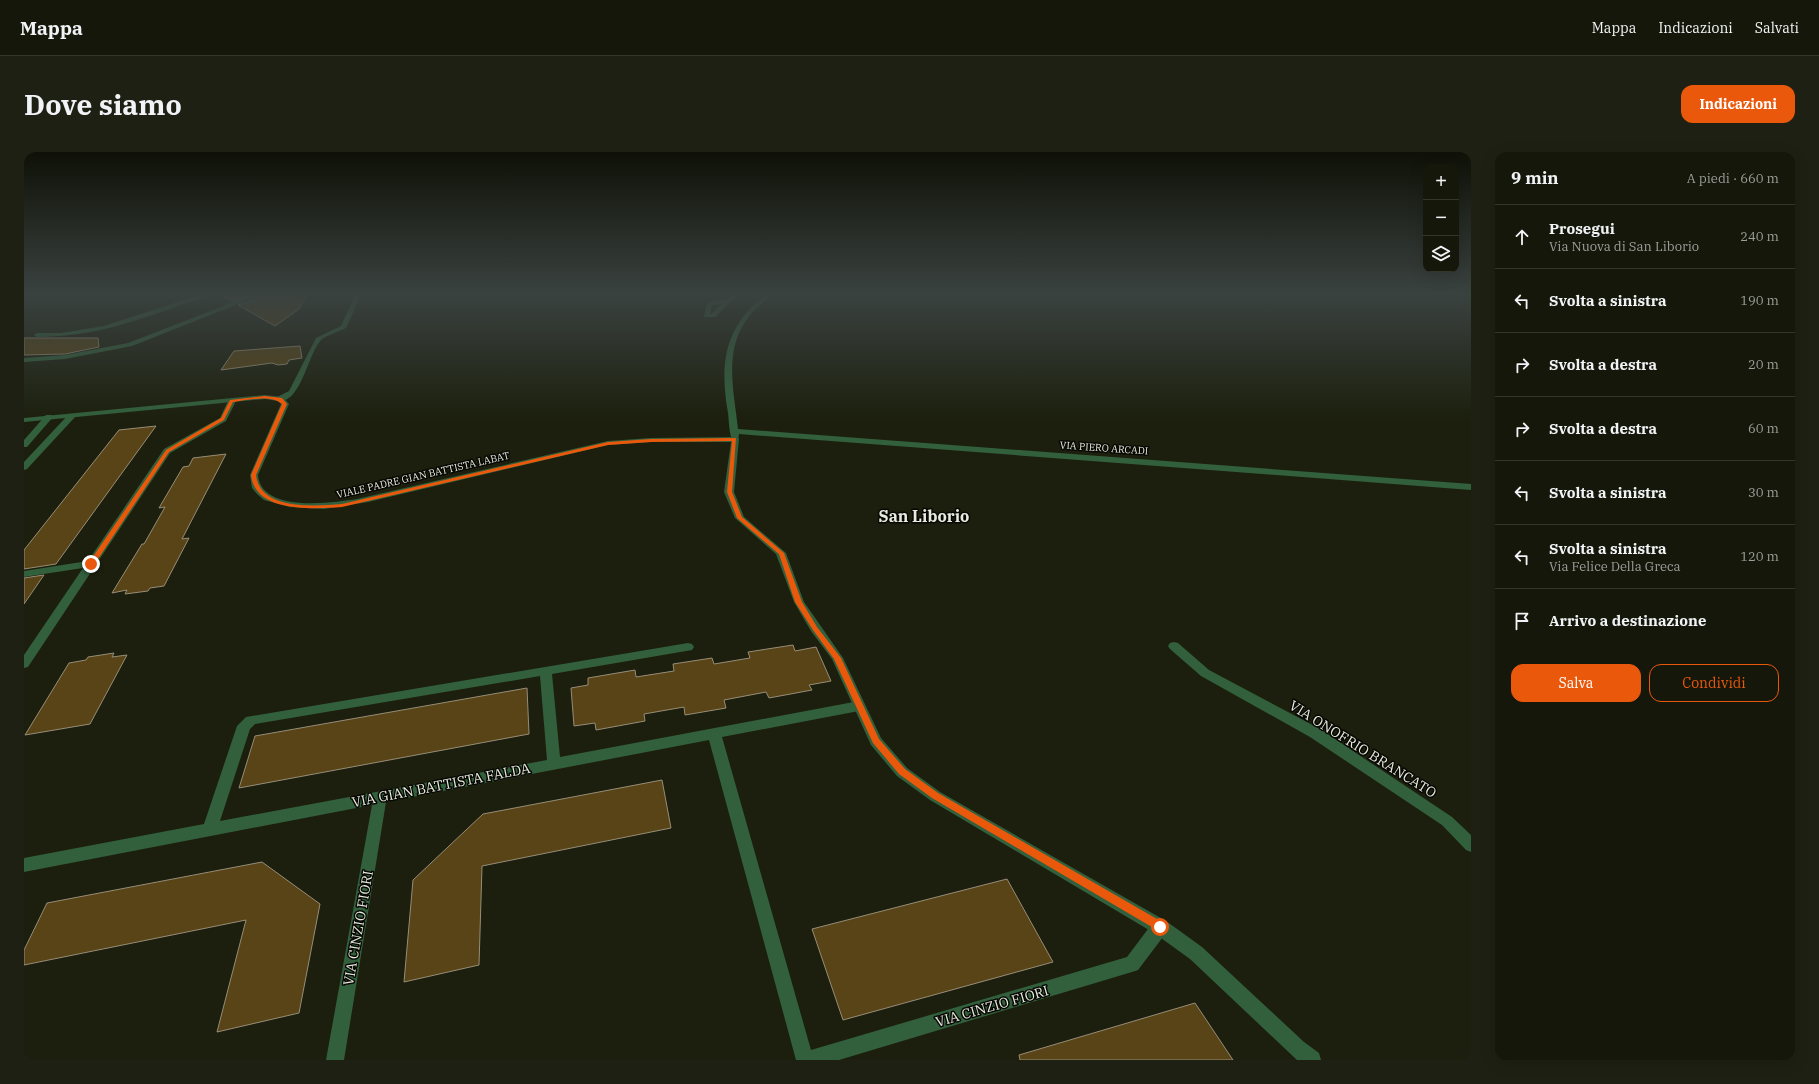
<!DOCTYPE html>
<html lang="it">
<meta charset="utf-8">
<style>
:root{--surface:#15170a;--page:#1e2013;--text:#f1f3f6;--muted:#9d9f9c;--line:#34362b;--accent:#ea580c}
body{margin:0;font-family:"IBM Plex Serif",serif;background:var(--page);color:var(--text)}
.controls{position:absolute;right:12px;top:12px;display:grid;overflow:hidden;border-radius:8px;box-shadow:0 4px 16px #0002}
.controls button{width:36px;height:36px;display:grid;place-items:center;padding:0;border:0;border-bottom:1px solid var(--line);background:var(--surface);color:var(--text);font:20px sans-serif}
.stop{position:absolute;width:12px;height:12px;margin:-9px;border:3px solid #ea580c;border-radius:50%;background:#fff}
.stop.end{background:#ea580c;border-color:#fff;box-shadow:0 1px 4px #0008}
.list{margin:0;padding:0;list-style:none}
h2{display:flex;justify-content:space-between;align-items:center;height:52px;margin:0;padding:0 16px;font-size:17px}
h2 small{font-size:13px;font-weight:400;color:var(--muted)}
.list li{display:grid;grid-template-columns:26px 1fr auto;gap:12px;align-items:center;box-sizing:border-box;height:64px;padding:0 16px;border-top:1px solid var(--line)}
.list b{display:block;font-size:15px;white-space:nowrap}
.list p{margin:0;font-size:13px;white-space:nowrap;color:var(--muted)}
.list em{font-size:13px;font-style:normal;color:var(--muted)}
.actions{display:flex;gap:8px;padding:12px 16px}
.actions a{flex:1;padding:9px 0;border:1px solid var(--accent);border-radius:12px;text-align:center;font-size:14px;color:var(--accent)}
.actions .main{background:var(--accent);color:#fff}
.icon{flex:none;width:22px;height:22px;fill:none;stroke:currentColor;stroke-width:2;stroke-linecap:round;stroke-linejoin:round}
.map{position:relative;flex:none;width:1447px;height:908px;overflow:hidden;border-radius:12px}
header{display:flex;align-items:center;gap:24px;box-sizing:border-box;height:56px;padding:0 20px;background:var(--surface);border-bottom:1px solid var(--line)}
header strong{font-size:19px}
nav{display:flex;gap:22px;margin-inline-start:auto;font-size:14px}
.intro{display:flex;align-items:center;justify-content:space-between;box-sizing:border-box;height:96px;padding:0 24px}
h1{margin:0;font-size:28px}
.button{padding:10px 18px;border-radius:12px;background:var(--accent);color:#fff;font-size:14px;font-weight:700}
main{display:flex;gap:24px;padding:0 24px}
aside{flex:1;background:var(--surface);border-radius:12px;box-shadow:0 4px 16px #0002}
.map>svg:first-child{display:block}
.building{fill:#584416;stroke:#978d78}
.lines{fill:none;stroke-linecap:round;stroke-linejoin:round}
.minor{fill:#32603c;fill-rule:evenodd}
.tertiary{fill:#32603c;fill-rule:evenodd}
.route{fill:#ea580c}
.labels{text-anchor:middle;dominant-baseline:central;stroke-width:3;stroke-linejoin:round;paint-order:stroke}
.far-street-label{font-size:10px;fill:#e8ebdf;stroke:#070803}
.near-street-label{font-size:14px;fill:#e8ebdf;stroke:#070803}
.district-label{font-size:16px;font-weight:bold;fill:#e8ebdf;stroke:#070803}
</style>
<header>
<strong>Mappa</strong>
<nav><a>Mappa</a><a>Indicazioni</a><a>Salvati</a></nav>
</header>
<div class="intro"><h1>Dove siamo</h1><a class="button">Indicazioni</a></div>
<main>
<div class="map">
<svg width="1447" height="908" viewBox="0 0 1447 908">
<rect width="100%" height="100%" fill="#1c1f0d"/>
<g class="building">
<path d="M192 141H240L207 149Z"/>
<path d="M256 141H284L275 157 251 174 214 153 255 142Z"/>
<path d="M0 186H74L75 195 41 202 0 203Z"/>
<path d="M276 194 278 206 265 208 263 212 254 213 248 211 197 218 210 199Z"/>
<path d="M132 274 32 412 0 417V398L95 278Z"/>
<path d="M202 302 158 387 165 386 140 434 126 436 124 439 101 442 103 438 88 441 118 392H120L141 355 135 356 159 315 165 314 169 306Z"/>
<path d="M20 423 0 452V426Z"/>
<path d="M769 493 771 499 792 495 807 529 785 533 788 538 745 546 742 540 700 548 702 556 661 563 660 555 620 562 621 569 572 578 571 571 550 574 547 536 564 533V526L611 518 612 525 650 519 649 512 688 506 690 512 726 506 724 500Z"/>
<path d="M90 501 88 505 103 503 66 572 1 583 45 511 62 508 64 505Z"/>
<path d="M503 536 505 582 215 636 231 584Z"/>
<path d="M638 628 647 676 458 714 455 813 380 830 389 728 459 662Z"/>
<path d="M238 710 296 752 275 861 193 880 222 768 0 813V798L23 751Z"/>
<path d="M983 727 1029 810 819 868 788 777Z"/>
<path d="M1171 851 1209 908H996L995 903Z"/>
</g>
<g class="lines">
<g class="minor">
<path d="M181 141H189C180 148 165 150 154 154 106 171 65 185 13 185L10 183 13 181H37L80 174Z"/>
<path d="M246 141H255L219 150 108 194 41 207 0 210V206L41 203 104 191 215 148Z"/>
<path d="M332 141H338L322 176C316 179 301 184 297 188 284 201 277 253 253 249V245L265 239 292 186 317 174Z"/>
<path d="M713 141H720L706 150 691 165H680L683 151 702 147ZM698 152 687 162H686L688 153Z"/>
<path d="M744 141H750C743 148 734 154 727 162 698 196 710 237 714 277L1447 332V338L715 282 714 288H708C705 280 705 269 704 261 695 210 701 173 744 141Z"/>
<path d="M205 247H211L212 249 202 269 146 301 4 515 0 516V503L59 416 0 425V419L64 409 140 297 196 266Z"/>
<path d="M45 262H51L52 264 3 317 0 318V310Z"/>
<path d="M22 263H28L29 265 3 295H0V288Z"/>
<path d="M1150 490 1154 491 1185 518 1296 577 1428 665 1447 683V700L1442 698 1418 673 1286 585 1177 524 1146 497 1144 494 1146 491Z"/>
<path d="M664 491 668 492 670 495 668 498 528 522 536 605 835 549 839 551 841 554 839 557 835 559 698 585 787 898 1103 805 1130 769 1136 767 1142 769 1144 775 1142 781 1114 818 1108 820 815 908H772L685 588 362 650 320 908H302L348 653 0 720V706L180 672 213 574 222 565ZM516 524 523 608 196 669 226 577 231 572Z"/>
</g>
<path class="tertiary" d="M241 243 259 245 265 252 234 323C237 361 307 351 333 347L584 289 627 286 714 285 715 287 710 340 720 365 762 401 780 450 819 506 857 586 883 616 916 640 1142 769 1178 795 1280 890 1295 901 1297 908H1273L1166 807 1130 781 906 648 873 624 847 593 808 507 787 479 770 450 752 402 711 366 700 340 707 290H627L584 293 344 350 300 357 266 355 240 348 233 342 228 336 226 323 257 252 254 249 241 247 0 270V266Z"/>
</g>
<linearGradient id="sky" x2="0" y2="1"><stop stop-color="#0f1107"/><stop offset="0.53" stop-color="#3a4240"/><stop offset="1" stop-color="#3a4240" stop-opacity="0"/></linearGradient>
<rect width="1447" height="268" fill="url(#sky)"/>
<path class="route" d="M241 244 258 246 263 252 232 323C236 359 291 354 318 352L584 290 627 287 712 286 708 340 718 365 760 401 778 450 793 475 817 506 855 587 881 617 914 641 1140 771 1141 775 1140 778 1136 779 1133 778 908 646 875 622 849 591 810 507 789 478 771 450 755 402 713 366 703 340 708 289 627 290 584 293 318 355C289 357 231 361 227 323L258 252C248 242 223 248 209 250L200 268 145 300 70 413H65L64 412 142 298 197 266 206 248Z"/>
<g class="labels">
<g class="far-street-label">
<text transform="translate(1080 296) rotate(4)">VIA PIERO ARCADI</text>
<text transform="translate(399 323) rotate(-13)">VIALE PADRE GIAN BATTISTA LABAT</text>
</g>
<g class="near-street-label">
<text transform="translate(1339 597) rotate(32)">VIA ONOFRIO BRANCATO</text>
<text transform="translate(417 633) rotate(-11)">VIA GIAN BATTISTA FALDA</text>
<text transform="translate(334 776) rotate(-80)">VIA CINZIO FIORI</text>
<text transform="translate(968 854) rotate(-16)">VIA CINZIO FIORI</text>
</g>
<g class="district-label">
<text x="900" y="364">San Liborio</text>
</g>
</g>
</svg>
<div class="controls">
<button>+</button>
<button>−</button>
<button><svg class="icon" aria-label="layers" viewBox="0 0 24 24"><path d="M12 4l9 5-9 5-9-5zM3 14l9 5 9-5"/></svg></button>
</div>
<div class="stop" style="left:1136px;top:775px"></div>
<div class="stop end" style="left:67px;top:412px"></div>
</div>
<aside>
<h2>9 min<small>A piedi · 660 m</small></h2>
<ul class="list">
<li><svg class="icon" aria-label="ahead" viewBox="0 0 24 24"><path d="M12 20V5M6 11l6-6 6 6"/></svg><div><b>Prosegui</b><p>Via Nuova di San Liborio</p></div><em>240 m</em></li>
<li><svg class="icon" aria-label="left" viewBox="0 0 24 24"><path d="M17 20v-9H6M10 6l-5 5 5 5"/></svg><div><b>Svolta a sinistra</b></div><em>190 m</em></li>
<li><svg class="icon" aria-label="right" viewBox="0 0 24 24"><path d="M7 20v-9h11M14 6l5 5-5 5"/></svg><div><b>Svolta a destra</b></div><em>20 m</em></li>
<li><svg class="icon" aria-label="right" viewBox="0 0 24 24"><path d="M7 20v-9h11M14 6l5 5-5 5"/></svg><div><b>Svolta a destra</b></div><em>60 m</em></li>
<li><svg class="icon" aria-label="left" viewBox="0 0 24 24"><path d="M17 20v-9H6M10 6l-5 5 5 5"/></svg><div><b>Svolta a sinistra</b></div><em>30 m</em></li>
<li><svg class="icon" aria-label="left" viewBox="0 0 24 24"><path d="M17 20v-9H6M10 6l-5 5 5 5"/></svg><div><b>Svolta a sinistra</b><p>Via Felice Della Greca</p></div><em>120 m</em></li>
<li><svg class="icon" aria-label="arrive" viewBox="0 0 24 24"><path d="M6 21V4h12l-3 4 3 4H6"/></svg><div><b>Arrivo a destinazione</b></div></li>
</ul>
<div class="actions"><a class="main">Salva</a><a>Condividi</a></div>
</aside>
</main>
